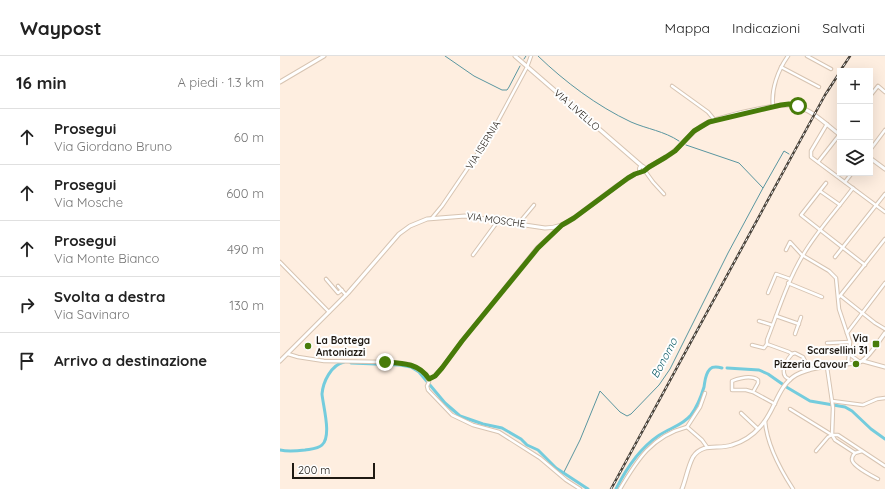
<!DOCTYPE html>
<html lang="it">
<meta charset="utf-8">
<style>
:root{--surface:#fff;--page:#f2f2f2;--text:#222;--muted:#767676;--line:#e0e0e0}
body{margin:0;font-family:Quicksand,sans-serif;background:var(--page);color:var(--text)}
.controls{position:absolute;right:12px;top:12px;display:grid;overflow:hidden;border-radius:0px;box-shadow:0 4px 16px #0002}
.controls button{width:36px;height:36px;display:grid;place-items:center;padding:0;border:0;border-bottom:1px solid var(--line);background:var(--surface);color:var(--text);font:20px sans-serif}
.scale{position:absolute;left:12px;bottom:10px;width:83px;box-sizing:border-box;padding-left:4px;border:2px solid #1f1912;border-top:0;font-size:11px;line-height:14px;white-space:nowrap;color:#1f1912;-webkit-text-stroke:3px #fefefe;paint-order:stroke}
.stop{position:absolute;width:12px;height:12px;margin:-9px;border:3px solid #477b09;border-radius:50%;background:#fff}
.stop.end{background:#477b09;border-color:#fff;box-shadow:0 1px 4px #0008}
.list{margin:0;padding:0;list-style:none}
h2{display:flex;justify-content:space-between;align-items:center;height:52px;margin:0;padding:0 16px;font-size:17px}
h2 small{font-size:13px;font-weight:400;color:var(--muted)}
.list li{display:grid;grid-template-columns:26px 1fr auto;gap:12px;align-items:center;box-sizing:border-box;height:56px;padding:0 16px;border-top:1px solid var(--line)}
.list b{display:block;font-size:15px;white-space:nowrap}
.list p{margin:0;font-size:13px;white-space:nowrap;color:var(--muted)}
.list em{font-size:13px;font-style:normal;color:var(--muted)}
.icon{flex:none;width:22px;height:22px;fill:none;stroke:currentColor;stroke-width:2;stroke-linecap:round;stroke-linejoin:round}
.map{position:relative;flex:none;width:605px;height:433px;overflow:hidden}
header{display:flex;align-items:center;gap:24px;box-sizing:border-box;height:56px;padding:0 20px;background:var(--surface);border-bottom:1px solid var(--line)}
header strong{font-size:19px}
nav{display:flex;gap:22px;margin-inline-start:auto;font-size:14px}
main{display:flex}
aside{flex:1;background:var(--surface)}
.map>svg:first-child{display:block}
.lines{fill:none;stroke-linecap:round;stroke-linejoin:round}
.stream{stroke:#5a96a0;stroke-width:1}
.canal{stroke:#74ccdd;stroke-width:3}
.minor-casing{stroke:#d7c4b2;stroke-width:4.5}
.tertiary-casing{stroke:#d7c4b2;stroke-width:5}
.secondary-casing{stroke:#d7c4b2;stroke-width:5}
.minor{stroke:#fff;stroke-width:2.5}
.tertiary{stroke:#fff;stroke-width:3}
.secondary{stroke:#fff;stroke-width:3}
.rail-casing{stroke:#4a433a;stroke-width:2.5}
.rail{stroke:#fefefe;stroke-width:1;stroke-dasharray:3;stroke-linecap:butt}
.route{stroke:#477b09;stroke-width:5}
.poi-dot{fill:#477b09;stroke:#fefefe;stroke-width:1.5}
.labels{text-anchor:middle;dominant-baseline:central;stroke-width:4;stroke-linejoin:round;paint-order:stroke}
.street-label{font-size:10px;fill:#1f1912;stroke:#fefefe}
.poi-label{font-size:10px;font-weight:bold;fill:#1f1912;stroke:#fefefe;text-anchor:end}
.water-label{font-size:11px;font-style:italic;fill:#045662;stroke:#fefefe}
</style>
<header>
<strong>Waypost</strong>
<nav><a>Mappa</a><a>Indicazioni</a><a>Salvati</a></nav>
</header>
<main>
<aside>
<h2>16 min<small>A piedi · 1.3 km</small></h2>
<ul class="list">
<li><svg class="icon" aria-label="ahead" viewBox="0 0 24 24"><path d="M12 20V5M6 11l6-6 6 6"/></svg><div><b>Prosegui</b><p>Via Giordano Bruno</p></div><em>60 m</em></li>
<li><svg class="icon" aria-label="ahead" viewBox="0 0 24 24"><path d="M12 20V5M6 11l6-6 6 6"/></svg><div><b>Prosegui</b><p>Via Mosche</p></div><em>600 m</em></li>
<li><svg class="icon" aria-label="ahead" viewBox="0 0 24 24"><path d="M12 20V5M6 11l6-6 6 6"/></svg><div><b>Prosegui</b><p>Via Monte Bianco</p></div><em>490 m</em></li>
<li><svg class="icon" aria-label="right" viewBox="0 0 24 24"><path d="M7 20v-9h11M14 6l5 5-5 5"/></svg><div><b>Svolta a destra</b><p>Via Savinaro</p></div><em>130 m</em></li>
<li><svg class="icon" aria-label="arrive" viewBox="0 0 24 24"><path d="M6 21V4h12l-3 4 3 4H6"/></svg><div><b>Arrivo a destinazione</b></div></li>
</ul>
</aside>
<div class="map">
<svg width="605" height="433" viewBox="0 0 605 433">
<rect width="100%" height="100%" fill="#feeee0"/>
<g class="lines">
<g class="stream">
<path d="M165 0 194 20 222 34H227L229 31 240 10"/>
<path d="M258 0C285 26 317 50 351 66 367 73 384 75 399 85"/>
<path d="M244 3 246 0"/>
<path d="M406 89 459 107 483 132 504 95 509 98"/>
<path d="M284 416 300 384 320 335 340 356 347 360 351 358 379 329 390 313 448 197 483 132"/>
</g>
<g class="canal">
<path d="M71 307 120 309 131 311 139 316 165 347 180 360 203 368 222 372 241 383 247 389 258 394 276 412 308 433"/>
<path d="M447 312 479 314 488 318 508 332 530 345 565 351 572 355 591 373 605 383"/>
<path d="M0 394C8 396 17 395 25 394 30 393 38 393 42 389 52 380 43 350 42 338 43 326 51 309 64 306"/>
<path d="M336 433C346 413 359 393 378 380 389 372 402 370 411 359 417 351 421 341 424 331 425 325 425 318 430 313 433 310 438 311 442 312"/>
</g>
<g class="minor-casing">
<g id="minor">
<path d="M527 0 551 13"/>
<path d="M501 11 539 31"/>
<path d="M392 30 428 56 433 62"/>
<path d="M590 40 598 30 605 36"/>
<path d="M493 50C491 33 498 14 508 0"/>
<path d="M547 68 531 95V101L605 156"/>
<path d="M590 94 605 74"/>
<path d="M538 106 560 78"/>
<path d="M365 115 373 126 384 138"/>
<path d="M565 126 572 117"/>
<path d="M546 127 521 159 585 209"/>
<path d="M540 135 560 149"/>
<path d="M152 162 162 150 211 78 247 11 251 0"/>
<path d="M239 167 254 149"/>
<path d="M506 194 510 186 522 199 549 215 556 222 559 253 570 286 568 308"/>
<path d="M193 199 215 169 217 165"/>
<path d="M555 201 605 138"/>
<path d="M0 206 49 256"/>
<path d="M46 223 58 237 62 234"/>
<path d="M508 227 542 241"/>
<path d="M58 230 66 239"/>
<path d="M488 237 496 218 510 223"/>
<path d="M561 240 595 267 605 273"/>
<path d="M559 241 605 183"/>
<path d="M496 260 519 268"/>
<path d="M479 265 492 269"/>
<path d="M567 277 605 227"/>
<path d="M515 278 521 261"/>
<path d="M547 287 570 286"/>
<path d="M472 289 484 292 487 288"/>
<path d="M8 298 18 301 44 305 105 306 128 308 133 310 143 316 147 320 149 326 147 330 148 334 172 359 193 369 219 376 260 402 286 424 300 433"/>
<path d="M569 298 580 306"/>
<path d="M547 311 553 352 552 379"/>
<path d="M529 314 523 301 515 297 512 298 509 296 487 288V284C498 256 507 226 523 199 537 175 556 155 573 132"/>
<path d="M149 323 155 320 162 312 182 285 257 192 281 170"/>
<path d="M510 324C509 323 505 321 505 320 501 314 508 302 512 298"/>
<path d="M473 336 466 334H452V325C460 322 471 319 478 324V327L473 336 495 348"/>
<path d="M552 345 583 349 597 343 605 342"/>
<path d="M510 353 552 379 555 384 575 397 582 395"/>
<path d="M461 357 478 373"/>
<path d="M485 365C487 389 500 413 513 433"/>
<path d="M407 371 420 351 425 337"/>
<path d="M553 379H558L605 410"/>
<path d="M536 395 548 381 552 379"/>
<path d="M575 397C574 398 572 401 572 403 571 409 592 420 598 423"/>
<path d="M340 433C357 404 372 380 407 371L422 384 427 391"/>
</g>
</g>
<g class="tertiary-casing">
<g id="tertiary">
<path d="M235 0 363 111"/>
<path d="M0 26 44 0"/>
<path d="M583 305 605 311"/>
<path d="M402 433C406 423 408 410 413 401 423 386 438 394 452 389 462 386 473 379 480 371 495 356 497 330 516 319 531 311 551 310 567 308 572 307 577 308 582 305 591 299 598 286 605 277"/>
</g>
</g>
<g class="secondary-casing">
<g id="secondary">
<path d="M590 102 605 113"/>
<circle cx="362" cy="113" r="2.5"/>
<path d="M365 114C374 107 385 103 393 96 405 87 412 74 425 68 439 61 503 45 517 50 533 55 547 69 560 79"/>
<path d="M0 305 68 237 119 178 130 170 147 163 185 160 265 172C277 172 285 169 294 162L338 129 355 118 361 116"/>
</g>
</g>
<use href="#minor" class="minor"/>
<use href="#tertiary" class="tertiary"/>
<use href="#secondary" class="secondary"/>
<g class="rail-casing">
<g id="rail">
<path d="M560 15 570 0"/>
<path d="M331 433 545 39 560 16"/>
</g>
</g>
<use href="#rail" class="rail"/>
</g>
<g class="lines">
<path class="route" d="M105 306C122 307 139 307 149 323L155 320 162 312 182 285 258 192 282 169 294 162 348 122 355 118 364 115 369 111 386 101 395 95 414 75 429 66 501 49 509 48 518 50"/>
</g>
<g class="poi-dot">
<rect x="592" y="284" width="8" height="8" rx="2"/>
<circle cx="28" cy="290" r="4"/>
<circle cx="576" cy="308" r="4"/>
</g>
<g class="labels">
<g class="street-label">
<text transform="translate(297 54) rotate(41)">VIA LIVELLO</text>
<text transform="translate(203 89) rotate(-58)">VIA ISERNIA</text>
<text transform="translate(216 164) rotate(8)">VIA MOSCHE</text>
</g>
<g class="poi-label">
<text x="588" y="282">Via<tspan x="588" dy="12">Scarsellini 31</tspan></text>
<text x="36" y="284" text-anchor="start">La Bottega<tspan x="36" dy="12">Antoniazzi</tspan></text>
<text x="568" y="308">Pizzeria Cavour</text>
</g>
<g class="water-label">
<text transform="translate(384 302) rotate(-62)">Bonomo</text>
</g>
</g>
</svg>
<div class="controls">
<button>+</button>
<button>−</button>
<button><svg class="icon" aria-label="layers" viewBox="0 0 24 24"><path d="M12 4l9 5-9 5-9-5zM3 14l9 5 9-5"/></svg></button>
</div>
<div class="scale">200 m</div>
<div class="stop" style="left:518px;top:50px"></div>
<div class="stop end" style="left:105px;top:306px"></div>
</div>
</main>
